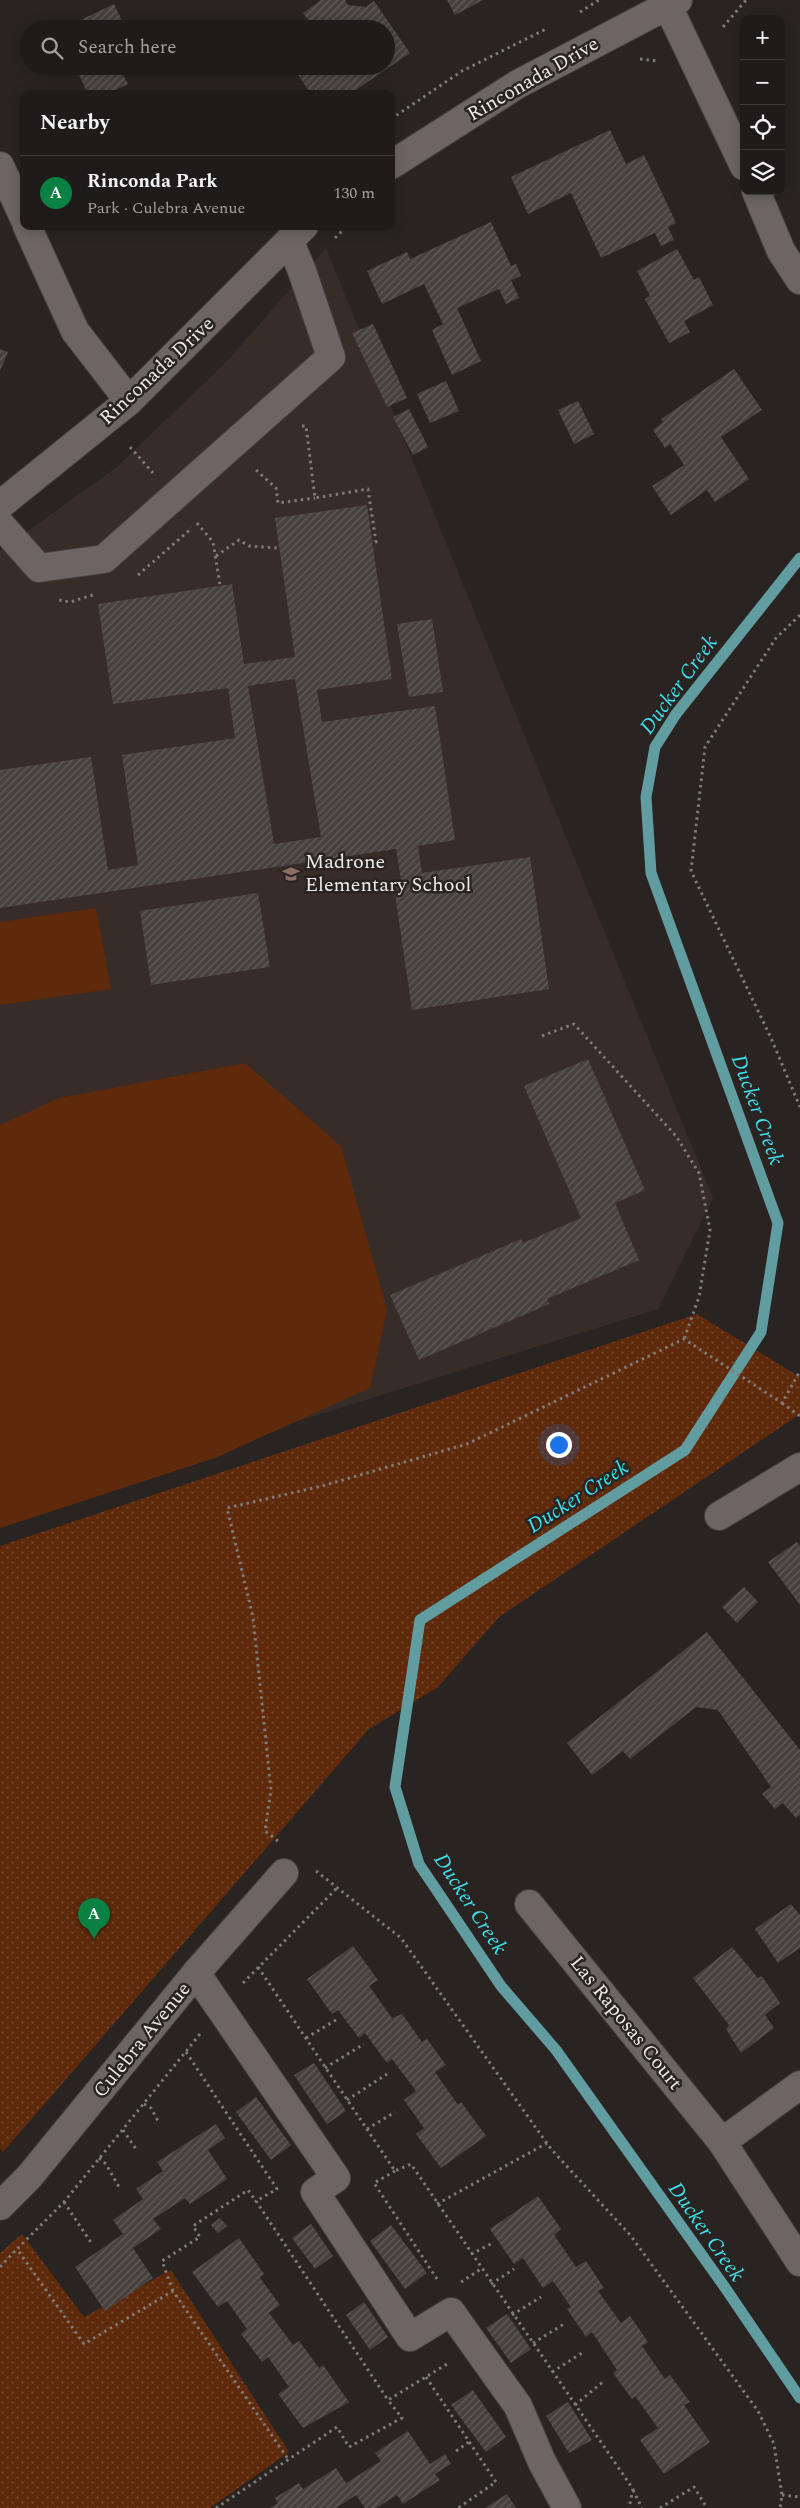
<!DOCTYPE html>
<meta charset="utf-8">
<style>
:root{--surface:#1f1b1a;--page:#2c2827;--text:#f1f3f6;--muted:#a1a1a2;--line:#3c3939;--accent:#0b8043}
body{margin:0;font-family:Spectral,serif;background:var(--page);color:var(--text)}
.controls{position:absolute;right:15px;top:15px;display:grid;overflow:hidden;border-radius:10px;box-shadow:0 2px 12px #0003}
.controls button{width:45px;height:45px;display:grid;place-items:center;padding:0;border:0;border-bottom:1px solid var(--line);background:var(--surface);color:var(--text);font:25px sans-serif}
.you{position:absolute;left:558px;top:1444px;width:18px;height:18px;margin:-12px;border:4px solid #fff;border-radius:50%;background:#1a73e8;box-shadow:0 0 0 8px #1a73e833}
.badge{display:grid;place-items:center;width:32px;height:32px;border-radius:50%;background:var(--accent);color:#fff;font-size:16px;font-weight:700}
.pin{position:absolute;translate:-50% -41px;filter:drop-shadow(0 1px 2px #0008)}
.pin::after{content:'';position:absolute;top:26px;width:18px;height:15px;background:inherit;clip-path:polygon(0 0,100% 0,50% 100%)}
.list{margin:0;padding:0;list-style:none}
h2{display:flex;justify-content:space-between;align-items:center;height:65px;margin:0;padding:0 20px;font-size:21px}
h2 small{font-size:16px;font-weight:400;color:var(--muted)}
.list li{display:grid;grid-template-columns:32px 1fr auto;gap:15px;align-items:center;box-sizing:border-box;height:75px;padding:0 20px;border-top:1px solid var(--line)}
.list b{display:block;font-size:19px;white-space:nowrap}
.list p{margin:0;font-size:16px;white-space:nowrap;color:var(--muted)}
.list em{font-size:16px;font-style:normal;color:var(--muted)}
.icon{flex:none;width:28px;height:28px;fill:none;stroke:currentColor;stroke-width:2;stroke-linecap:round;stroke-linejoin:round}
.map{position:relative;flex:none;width:800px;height:2508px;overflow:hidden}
.search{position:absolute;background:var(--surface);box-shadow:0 2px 12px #0003;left:20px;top:20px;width:375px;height:55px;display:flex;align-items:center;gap:12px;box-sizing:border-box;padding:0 18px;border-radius:28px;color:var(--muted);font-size:19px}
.panel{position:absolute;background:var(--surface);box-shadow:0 2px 12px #0003;left:20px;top:90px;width:375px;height:140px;border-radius:10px}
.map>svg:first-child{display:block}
.built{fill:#372c27}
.grass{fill:#5e2a0b}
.park{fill:url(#park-dots)}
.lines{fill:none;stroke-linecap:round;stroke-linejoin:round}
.stream{stroke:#619ca0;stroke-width:11}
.building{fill:url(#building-hatch);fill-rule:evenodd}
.minor-casing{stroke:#474240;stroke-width:30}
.path{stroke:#7e7a78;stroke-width:3;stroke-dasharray:2.5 4;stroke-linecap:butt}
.minor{stroke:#6c6563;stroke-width:28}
.labels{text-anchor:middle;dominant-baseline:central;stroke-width:5;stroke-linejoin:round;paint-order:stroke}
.street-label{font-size:20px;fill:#eeebe9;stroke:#292422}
.poi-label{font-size:20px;fill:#eeebe9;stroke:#292422;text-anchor:start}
.water-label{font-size:21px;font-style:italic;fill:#3ee1ed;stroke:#292422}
</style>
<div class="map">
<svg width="800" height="2508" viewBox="0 0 800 2508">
<defs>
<pattern id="park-dots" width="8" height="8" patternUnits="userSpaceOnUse" patternTransform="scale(1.25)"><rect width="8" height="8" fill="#5e2a0b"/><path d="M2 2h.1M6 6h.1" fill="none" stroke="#75492f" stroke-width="1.8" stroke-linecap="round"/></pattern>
<pattern id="building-hatch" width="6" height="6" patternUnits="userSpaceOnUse" patternTransform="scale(1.25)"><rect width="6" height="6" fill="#47413e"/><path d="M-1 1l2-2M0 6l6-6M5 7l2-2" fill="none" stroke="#625d5a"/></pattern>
</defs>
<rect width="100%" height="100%" fill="#292422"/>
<path class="built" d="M326 248 713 1198 658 1309 0 1514V551L118 466 228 360Z"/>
<g class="grass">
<path d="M96 908 111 989 0 1005V922Z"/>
<path d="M245 1063 341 1146 387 1310 370 1388 215 1458 0 1528V1125L59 1098Z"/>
</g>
<g class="park">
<path d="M697 1314 800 1377V1414L499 1617 438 1687 369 1729 3 2152 0 2148V1546Z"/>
<path d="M22 2234 84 2317 171 2270 289 2452 210 2508H0V2253Z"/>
</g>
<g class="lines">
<path class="stream" d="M800 558 676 714 655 747 646 797 651 873 778 1223 761 1332 685 1450 420 1620 395 1787 419 1864 501 1986 556 2050 726 2289 800 2398"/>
</g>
<g class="building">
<path d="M321 0H345L348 5 366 7 374 1 410 53 350 94H311L292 66H386V29H314L303 13Z"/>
<path d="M447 0H483L455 15Z"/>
<path d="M114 4 126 29H62Z"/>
<path d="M35 66H53L38 73Z"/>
<path d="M75 66H125L120 69 128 84 107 94H88Z"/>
<path d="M610 130 626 164 644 155 676 223 668 227 674 240 661 246 655 233 601 258 571 193 528 214 511 177Z"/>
<path d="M491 222 511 266 516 264 521 276 511 280 519 298 506 304 499 289 457 308 481 361 452 375 432 330 443 324 424 284 382 304 367 271 407 252 410 259Z"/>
<path d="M677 249 694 280 699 277 713 305 684 321 690 332 669 343 645 299 650 296 637 271Z"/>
<path d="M373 324 407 398 387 407 352 333Z"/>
<path d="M0 349 8 352 0 371Z"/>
<path d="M734 369 762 410 721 437 749 479 715 502 707 490 671 515 652 486 684 465 670 444 665 448 653 430 663 422 661 419Z"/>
<path d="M446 381 459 411 430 423 417 394Z"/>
<path d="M578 401 594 434 574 444 558 410Z"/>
<path d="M409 409 428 447 413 455 393 417Z"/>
<path d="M367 505 392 679 317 690 322 722 435 706 455 840 418 846 422 873 530 857 549 989 412 1010 393 881 401 880 396 849 0 908V770L91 757 108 870 138 865 122 755 235 738 228 688 113 704 98 604 232 584 244 664 295 657 275 518ZM295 679 321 837 274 844 248 686Z"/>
<path d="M432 619 443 692 409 697 397 624Z"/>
<path d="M258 893 270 967 151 985 140 911Z"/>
<path d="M588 1059 645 1190 615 1203 639 1260 547 1299 549 1304 419 1360 390 1295 521 1239 523 1243 581 1218 524 1086Z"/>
<path d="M797 1542 800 1546V1605L768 1562Z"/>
<path d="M744 1587 758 1602 737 1623 722 1607Z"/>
<path d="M707 1632 800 1750V1815L796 1818 783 1803 775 1809 762 1794 771 1787 718 1710 696 1707 630 1759 623 1751 592 1775 567 1743Z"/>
<path d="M791 1904 800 1915V1948L778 1963 755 1929Z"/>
<path d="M353 1946 378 1980 369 1986 392 2018 402 2014 422 2042 427 2039 446 2065 435 2072 458 2105 461 2102 486 2136 441 2168 416 2134 424 2128 404 2100 416 2091 392 2059 387 2063 365 2033 359 2038 338 2010 332 2014 307 1979Z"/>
<path d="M732 1947 758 1978 762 1976 780 2003 765 2015 774 2028 741 2053 726 2029 729 2025 693 1978Z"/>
<path d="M314 2063 346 2111 327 2124 294 2075Z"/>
<path d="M256 2097 291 2145 271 2160 236 2112Z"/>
<path d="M216 2124 225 2138 208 2150 227 2179 190 2204 185 2198 153 2219 161 2229 133 2248 153 2278 105 2311 75 2267 123 2234 113 2220 143 2199 136 2189 163 2171 157 2162Z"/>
<path d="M538 2196 561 2229 554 2235 576 2267 586 2261 604 2288 598 2291 621 2323 630 2316 648 2342 642 2346 665 2379 670 2375 690 2402 684 2405 710 2442 664 2474 640 2440 658 2428 635 2396 632 2399 613 2373 617 2370 592 2332 586 2337 567 2309 571 2307 553 2281 543 2288 523 2258 514 2264 490 2229Z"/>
<path d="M220 2218 227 2226 218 2233 211 2225Z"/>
<path d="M311 2224 333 2256 315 2269 292 2238Z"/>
<path d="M391 2225 427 2273 405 2289 370 2241Z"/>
<path d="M239 2238 264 2274 260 2278 280 2305 269 2313 293 2345 299 2341 319 2368 323 2365 349 2402 303 2428 278 2394 289 2387 268 2357 262 2362 241 2334 247 2329 227 2301 218 2307 192 2272Z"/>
<path d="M364 2302 388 2337 370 2350 346 2315Z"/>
<path d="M507 2314 531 2349 511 2363 486 2328Z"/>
<path d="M473 2390 506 2437 486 2452 451 2405Z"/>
<path d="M568 2402 592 2440 569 2453 546 2416Z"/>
<path d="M408 2431 430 2464 445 2454 451 2464 435 2474 440 2480 403 2504 397 2495 376 2508H365L356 2495 336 2508H270L278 2503 275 2498 299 2483 303 2489 336 2468 346 2483 381 2461 375 2453Z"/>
<path d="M507 2494 516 2508H485Z"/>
</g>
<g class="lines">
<g class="minor-casing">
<g id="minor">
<path d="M665 0 744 166"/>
<path d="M391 165 518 84 678 0"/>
<path d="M0 166 24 218"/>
<path d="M756 191 781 251 800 280"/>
<path d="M27 226 75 331 129 401"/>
<path d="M0 505 129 401 304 226"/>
<path d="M0 524 39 568 104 559 331 357 302 271 290 242"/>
<path d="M719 1516 800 1467"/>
<path d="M529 1904 722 2142 800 2262"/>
<path d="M196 1973 336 2178 315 2192 410 2337 451 2312 518 2406 542 2462 567 2508"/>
<path d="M722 2142 800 2085"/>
<path d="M0 2206 29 2177 196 1973 284 1873"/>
</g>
</g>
<g class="path">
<path d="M580 12 599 0"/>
<path d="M723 27 746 0"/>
<path d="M640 59 657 61"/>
<path d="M391 119 462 71 548 28"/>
<path d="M335 238 347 226"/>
<path d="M302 426H306L315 498 368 489 376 542H372"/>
<path d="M130 447 153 473"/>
<path d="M256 470 276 488 278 503 315 498"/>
<path d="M197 523 213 542 220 585"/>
<path d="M216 556 239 540 249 546 279 548"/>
<path d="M138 575 192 528"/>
<path d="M59 600 70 602 96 594"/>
<path d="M800 615 776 638 705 747 691 871 771 1038 800 1107"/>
<path d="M542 1036 574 1024 676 1136 699 1173 710 1230 699 1297 684 1339"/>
<path d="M782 1403 800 1416"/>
<path d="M278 1841 265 1831 271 1790 253 1617 227 1508 322 1486 467 1444 684 1339 782 1403 800 1371"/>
<path d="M316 1871 401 1938 551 2149 631 2236 758 2411 774 2444 782 2495 780 2508"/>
<path d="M258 1967 395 2171 411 2164 633 2489 629 2508"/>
<path d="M243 1983 337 1888"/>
<path d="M200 2034 64 2202 17 2249 84 2344 173 2291 288 2459"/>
<path d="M306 2038 336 2020"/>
<path d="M186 2052 277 2189 256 2201 388 2400"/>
<path d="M325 2068 364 2044"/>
<path d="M347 2100 387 2074"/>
<path d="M144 2104 151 2108 158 2121"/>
<path d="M367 2129 395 2112"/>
<path d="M123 2130 136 2149"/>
<path d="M99 2158 106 2164 119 2187"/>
<path d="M395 2171 374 2183 439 2282"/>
<path d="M64 2202 92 2244"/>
<path d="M437 2204 547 2143"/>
<path d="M471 2254 491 2244"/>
<path d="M0 2267 17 2249"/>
<path d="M461 2282 481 2269"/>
<path d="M491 2284 514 2269"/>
<path d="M173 2291 162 2261 200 2237 193 2226 248 2190 256 2201"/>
<path d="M512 2315 541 2297"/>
<path d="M533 2343 564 2324"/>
<path d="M552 2372 585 2351"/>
<path d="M426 2377 496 2482 458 2508"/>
<path d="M575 2405 604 2381"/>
<path d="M456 2451 469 2442"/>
<path d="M633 2490 642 2508"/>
<path d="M782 2495 800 2497"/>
<path d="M216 2508 337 2427 349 2447 402 2418 388 2400 447 2364"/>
<path d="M660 2508 694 2487 707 2508"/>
</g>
<use href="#minor" class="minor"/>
</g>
<defs>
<g id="school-bare" transform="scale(1.35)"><path d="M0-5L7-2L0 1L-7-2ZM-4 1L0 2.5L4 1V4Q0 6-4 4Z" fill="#8d6e63" stroke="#292422" stroke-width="2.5" paint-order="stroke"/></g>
</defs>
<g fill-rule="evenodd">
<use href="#school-bare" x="291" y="874"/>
</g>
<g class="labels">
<g class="street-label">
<text transform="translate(533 79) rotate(-30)">Rinconada Drive</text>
<text transform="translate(157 371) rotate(-43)">Rinconada Drive</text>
<text transform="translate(626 2023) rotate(51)">Las Raposas Court</text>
<text transform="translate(142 2040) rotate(-51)">Culebra Avenue</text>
</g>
<g class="poi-label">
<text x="305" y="862">Madrone<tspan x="305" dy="23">Elementary School</tspan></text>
</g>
<g class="water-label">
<text transform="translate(679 685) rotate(-54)">Ducker Creek</text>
<text transform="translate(757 1110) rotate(70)">Ducker Creek</text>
<text transform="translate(578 1497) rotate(-33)">Ducker Creek</text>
<text transform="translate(470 1904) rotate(57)">Ducker Creek</text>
<text transform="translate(706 2232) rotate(55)">Ducker Creek</text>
</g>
</g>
</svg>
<div class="controls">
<button>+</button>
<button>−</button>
<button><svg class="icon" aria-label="locate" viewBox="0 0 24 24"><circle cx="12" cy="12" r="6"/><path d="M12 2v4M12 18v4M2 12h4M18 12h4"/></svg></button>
<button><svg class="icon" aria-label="layers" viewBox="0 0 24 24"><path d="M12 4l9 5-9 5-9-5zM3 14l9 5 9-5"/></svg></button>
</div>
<div class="you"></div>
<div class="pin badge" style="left:94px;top:1939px">A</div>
<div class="search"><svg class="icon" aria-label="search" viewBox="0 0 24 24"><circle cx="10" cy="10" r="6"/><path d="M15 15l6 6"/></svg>Search here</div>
<section class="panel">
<h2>Nearby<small></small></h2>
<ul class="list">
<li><span class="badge">A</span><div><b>Rinconda Park</b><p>Park · Culebra Avenue</p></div><em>130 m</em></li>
</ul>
</section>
</div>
